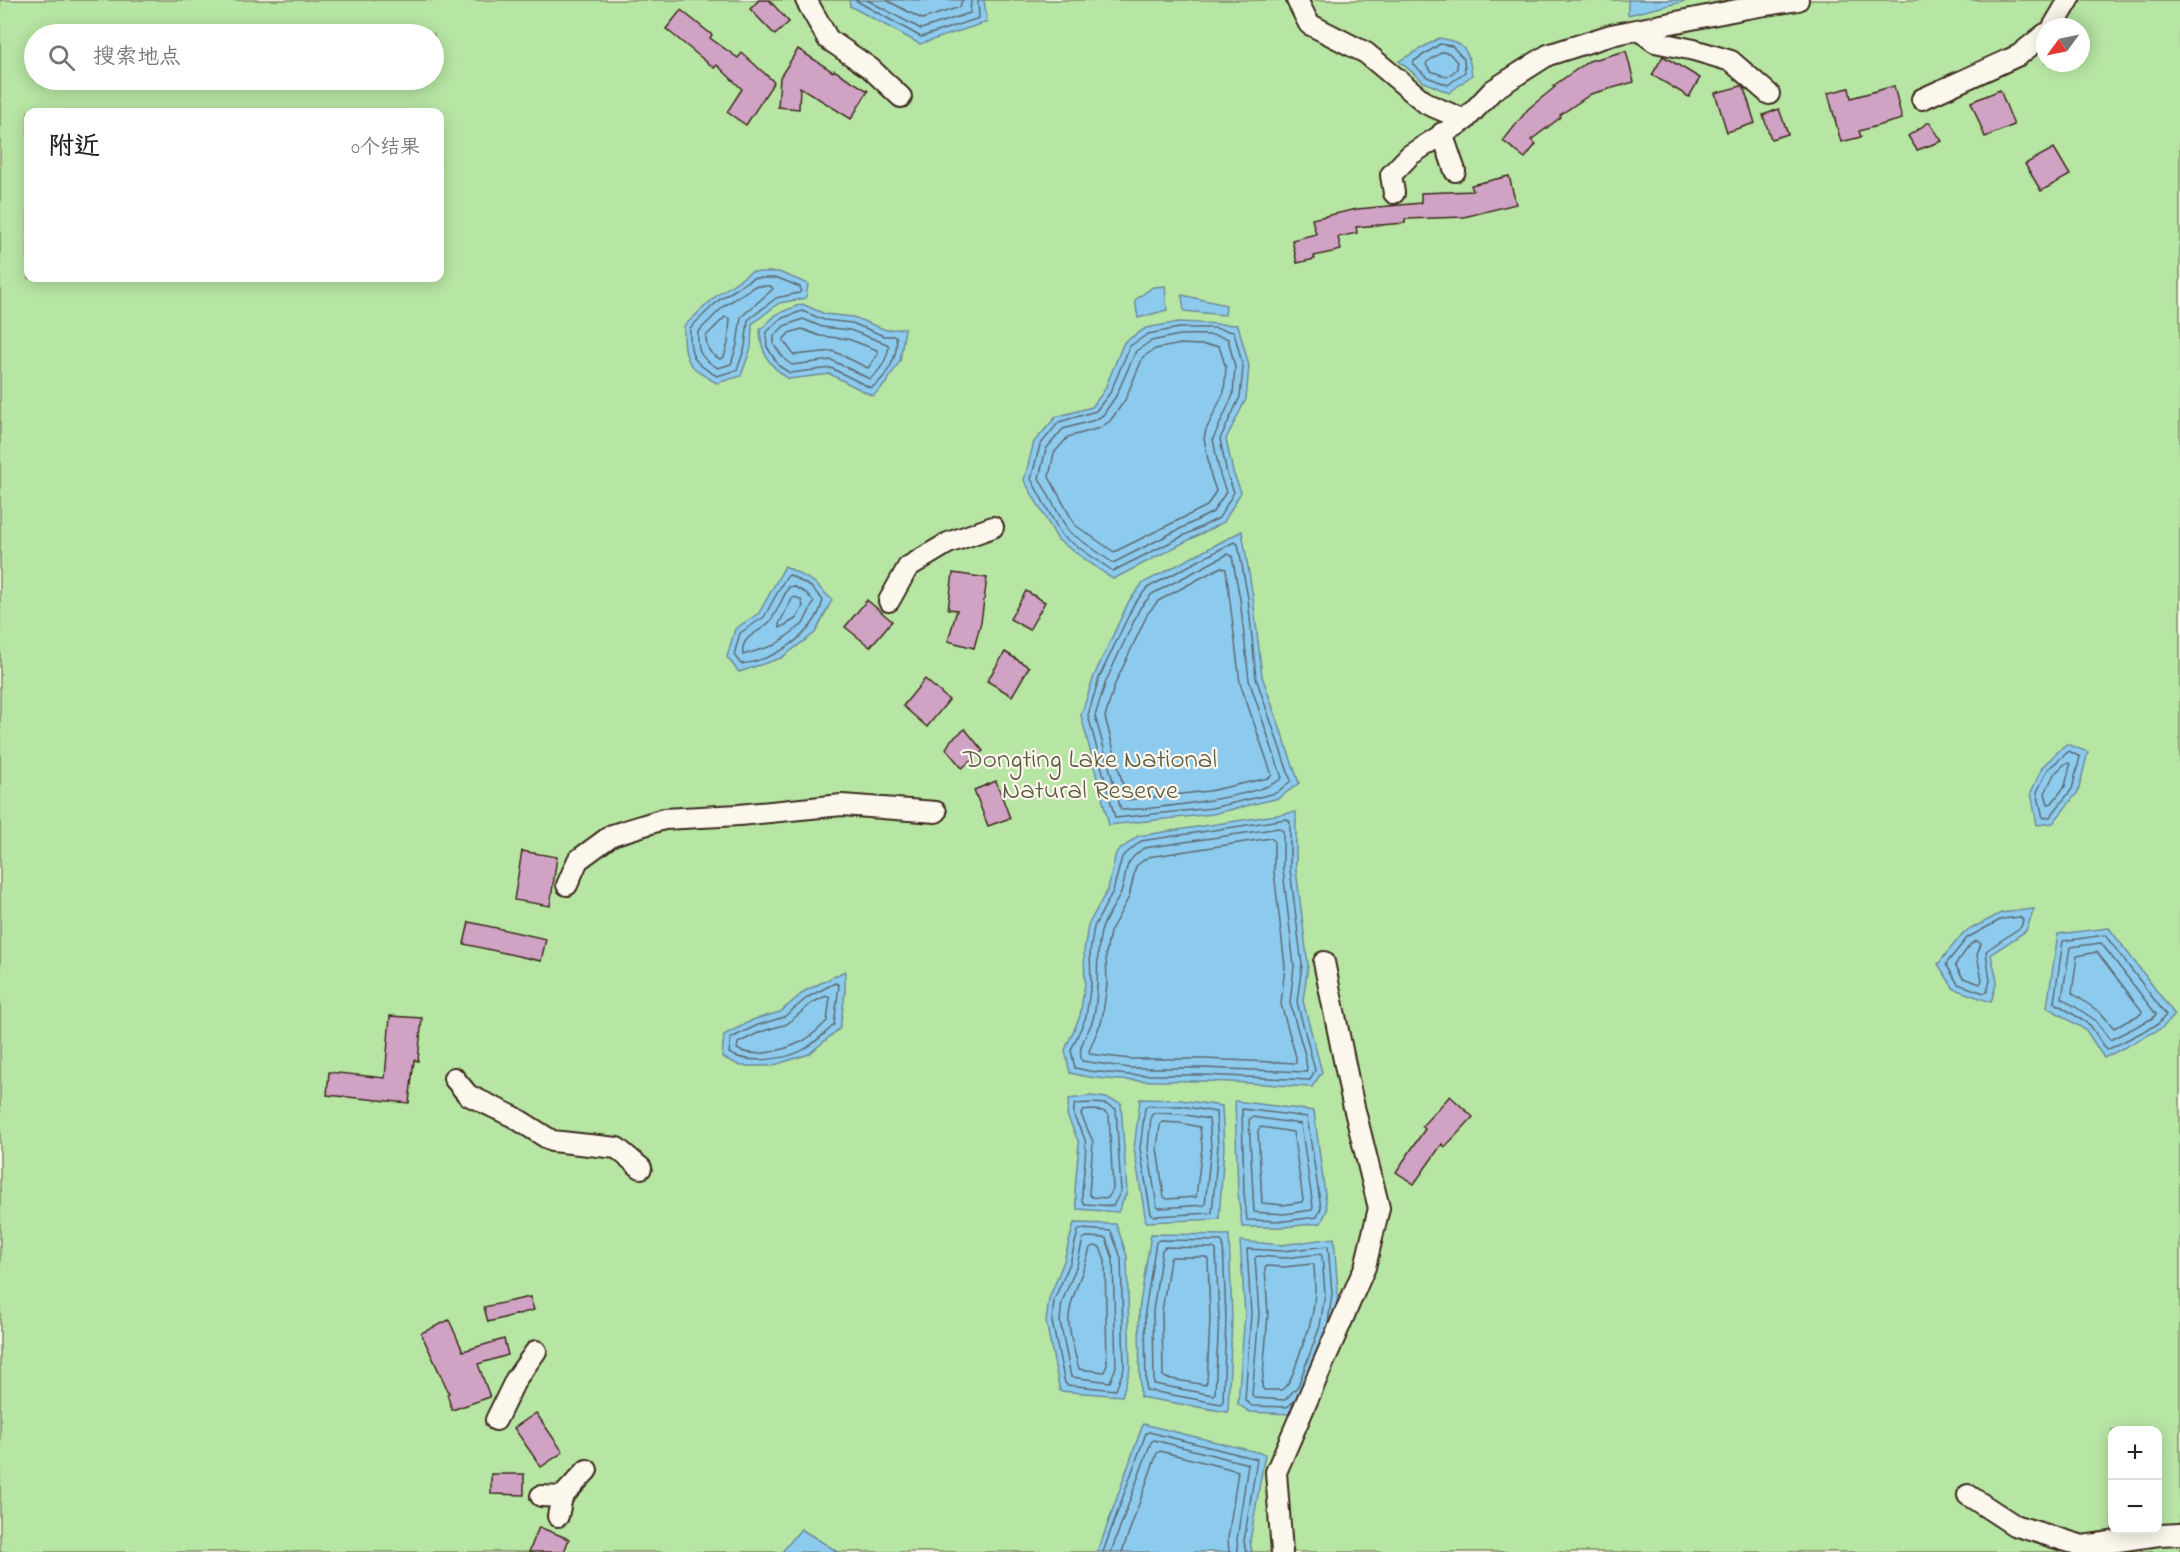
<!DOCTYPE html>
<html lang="zh">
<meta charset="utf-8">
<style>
:root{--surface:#fff;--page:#f6f6f6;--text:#222;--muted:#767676;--line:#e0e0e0}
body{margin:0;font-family:"Indie Flower","LXGW WenKai TC",sans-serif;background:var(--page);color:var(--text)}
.controls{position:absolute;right:18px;bottom:18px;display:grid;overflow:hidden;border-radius:12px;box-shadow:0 3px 15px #0003}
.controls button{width:54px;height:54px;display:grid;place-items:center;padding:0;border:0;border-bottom:2px solid var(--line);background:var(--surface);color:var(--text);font:30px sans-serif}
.compass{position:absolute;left:2036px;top:18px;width:54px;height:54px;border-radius:50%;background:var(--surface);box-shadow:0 3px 15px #0003;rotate:237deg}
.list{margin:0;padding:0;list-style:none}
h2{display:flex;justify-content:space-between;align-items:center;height:78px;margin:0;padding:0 24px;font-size:26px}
h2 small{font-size:20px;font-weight:400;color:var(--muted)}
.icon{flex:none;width:33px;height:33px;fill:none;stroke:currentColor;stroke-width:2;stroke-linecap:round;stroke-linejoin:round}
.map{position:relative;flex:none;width:2180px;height:1552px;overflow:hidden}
.search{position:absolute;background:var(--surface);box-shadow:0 3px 15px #0003;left:24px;top:24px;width:420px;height:66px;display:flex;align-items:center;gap:15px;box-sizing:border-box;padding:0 21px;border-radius:33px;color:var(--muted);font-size:22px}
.panel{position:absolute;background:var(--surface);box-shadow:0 3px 15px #0003;left:24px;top:108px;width:420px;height:174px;border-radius:12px}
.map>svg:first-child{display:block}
.green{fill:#b7e5a3;stroke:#798860;stroke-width:1.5;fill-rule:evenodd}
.water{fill:#8dcbee;stroke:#6c8b9b;stroke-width:1.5}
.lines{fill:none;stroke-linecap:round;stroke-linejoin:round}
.shore{stroke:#5c6a71;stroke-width:1.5}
.building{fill:#d0a2c3;stroke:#3b2a1e;stroke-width:1.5}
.minor-casing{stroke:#3b2a1e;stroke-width:24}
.minor{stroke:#fbf7ec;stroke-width:20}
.labels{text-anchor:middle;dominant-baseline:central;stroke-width:4.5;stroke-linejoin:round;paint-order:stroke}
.park-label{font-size:27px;fill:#5a593f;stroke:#fbf7ec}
</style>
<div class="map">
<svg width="2180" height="1552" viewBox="0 0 2180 1552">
<rect width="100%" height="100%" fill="#fbf7ec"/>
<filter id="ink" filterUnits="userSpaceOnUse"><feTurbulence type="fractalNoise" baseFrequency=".0167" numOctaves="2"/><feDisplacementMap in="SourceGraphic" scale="12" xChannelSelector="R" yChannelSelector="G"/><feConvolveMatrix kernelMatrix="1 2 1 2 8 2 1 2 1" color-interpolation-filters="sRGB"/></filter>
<g filter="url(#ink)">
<path class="green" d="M0 0H2180V1552H0ZM2045 27H2081V63H2045ZM34 34H434V80H34ZM28 112H440V278H28ZM2112 1430H2158V1530H2112Z"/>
<g class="water">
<path d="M849 0H984L987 22 920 44 850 6Z"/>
<path d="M1628 0H1690L1628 15Z"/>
<path d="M1439 38C1465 42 1469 50 1472 75L1449 93 1424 82 1399 61Z"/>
<path d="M751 272H779L808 284 806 298 779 303 752 324 751 348 741 376 717 383C686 366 684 361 684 326L716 296Z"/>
<path d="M1165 286 1167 310 1138 318 1135 300 1153 287Z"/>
<path d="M1182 295 1226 305 1225 315 1184 311Z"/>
<path d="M802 304 825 314 853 317 886 330 905 328 900 361 886 383 873 396 830 374 789 379C769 366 761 354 760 330L777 314Z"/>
<path d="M1179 322 1238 325 1249 366 1246 399 1226 439 1233 472 1241 492 1224 522 1113 579 1058 540 1024 480 1034 442 1056 417 1092 407 1104 391 1124 342 1146 328Z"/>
<path d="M1242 531 1253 597 1262 676 1299 783 1279 798 1213 814 1109 825 1081 715 1094 676 1129 601 1143 583Z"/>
<path d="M785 566 814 582 832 600 815 633 781 658 739 672 727 657 735 629 759 613Z"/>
<path d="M2066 744 2088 752 2078 792 2053 823 2037 825 2031 792 2043 766Z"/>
<path d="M1296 812V869L1308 965 1303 1001 1322 1072 1312 1087C1276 1085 1239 1082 1202 1081 1158 1080 1114 1084 1070 1073L1065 1050 1080 1016 1085 983 1084 951 1088 925 1108 889 1116 853 1138 836Z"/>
<path d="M2034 909 2026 931 1991 954 1997 981 1991 1002 1954 989 1938 964 1963 933 2001 913Z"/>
<path d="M2109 928 2175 1015 2162 1028 2104 1058 2086 1030 2047 1007 2058 934Z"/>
<path d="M845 971V993L840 1028 809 1054 771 1066H741L722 1057 724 1035 755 1019 780 1012 805 991Z"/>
<path d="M1091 1096 1106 1098 1121 1103 1127 1192 1118 1212 1077 1209 1075 1190 1079 1143 1067 1115 1069 1099Z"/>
<path d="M1140 1099 1181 1100 1222 1106 1224 1147 1219 1219 1146 1222 1134 1149Z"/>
<path d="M1235 1101 1314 1111 1327 1210 1321 1223 1285 1227H1242L1238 1193Z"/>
<path d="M1074 1223 1116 1224 1127 1256 1130 1369 1122 1396 1060 1391 1046 1322 1049 1299 1064 1261Z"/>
<path d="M1151 1234 1229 1235 1232 1319 1228 1412 1140 1397 1139 1310Z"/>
<path d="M1334 1238 1338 1293 1333 1330 1291 1414 1250 1412 1238 1404 1245 1313 1240 1241 1282 1245Z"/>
<path d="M1143 1424 1265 1454 1250 1541 1252 1552H1096L1101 1543Z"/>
<path d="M801 1529 838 1552H782Z"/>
</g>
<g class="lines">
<g class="shore">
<path d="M855 0 921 37 979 18 978 0"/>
<path d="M867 0 921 29 970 13 971 0"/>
<path d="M886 0 922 19 960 7 962 0"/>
<path d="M1440 44 1452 46 1464 59 1465 72 1448 85 1427 77 1413 64 1414 61Z"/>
<path d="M1442 52 1449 53 1457 62V69L1447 77 1431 71 1426 65 1427 62Z"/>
<path d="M753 278H778L800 287 801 291 799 293 776 298 748 320 745 347 737 370 717 376C693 363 689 356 690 328L719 300Z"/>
<path d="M755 286H771L773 289 741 317 737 345 731 364 718 368C700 358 697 352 698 332L724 306Z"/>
<path d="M802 311 824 320 852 323 884 336H896C899 355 888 377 871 388L831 368 790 373 779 366 767 347 766 333 780 319Z"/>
<path d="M725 317 730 319 728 343 724 357 720 359C709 353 706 348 706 336Z"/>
<path d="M803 319 822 327 850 330 887 344 889 346C887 359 880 371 870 379L831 360 792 365 785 360 774 345V336L784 326Z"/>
<path d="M1179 328H1214L1234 332 1243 367 1240 397 1220 439 1227 474 1234 492 1219 518 1113 571 1062 536 1031 479 1040 445 1059 422 1096 411 1110 393 1130 346 1148 334Z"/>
<path d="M802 329 820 336 848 339 877 350 878 354 868 368 833 351 794 355 783 340 789 333Z"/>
<path d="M1180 335C1195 335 1215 333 1228 339L1235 367 1233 395 1213 439 1220 475 1226 492 1213 512 1113 563 1068 531 1039 478 1046 449 1063 429 1095 420 1103 415 1116 396 1136 351 1151 341Z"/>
<path d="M1181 344 1219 346 1226 368 1224 392 1206 430 1204 438 1211 476 1216 491 1207 506 1114 552 1075 525 1049 477 1054 453 1068 437 1100 428 1110 421 1125 400 1143 357 1155 349Z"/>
<path d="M1234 542 1238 544 1248 598 1256 678 1291 781 1276 793 1212 808 1115 818 1088 715 1099 678 1134 604 1147 588Z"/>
<path d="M1228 554 1232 556 1240 599 1249 680 1282 778C1261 797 1153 809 1121 810L1095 716 1106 681 1140 608 1152 594Z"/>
<path d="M1221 567 1226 569 1240 683 1272 775 1268 778 1209 791 1127 800 1105 717 1115 684 1148 613 1158 601Z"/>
<path d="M790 575 811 587 823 600C815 635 775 660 741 664L734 655 740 633 764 617 786 577Z"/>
<path d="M793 586 806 593 814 602 803 624 775 645 743 655C740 634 761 634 771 620 778 610 782 598 789 587Z"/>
<path d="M795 597 801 600 803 606 797 618 780 628 779 624 792 599Z"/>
<path d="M2069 751 2080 757 2072 789 2050 817 2043 818 2037 792 2048 769Z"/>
<path d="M2066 763H2069L2070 766 2065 786 2052 803 2048 804 2045 793 2054 774Z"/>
<path d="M1287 819 1290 822V869L1302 965 1297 1002 1315 1070 1310 1080 1202 1075H1129L1089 1071 1075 1068 1071 1050 1086 1017 1091 983 1090 952 1094 927 1113 891 1122 857 1141 841Z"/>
<path d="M1279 828 1283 831V870L1294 966 1290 1003 1305 1055 1307 1069 1306 1072 1202 1068H1130L1082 1061C1076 1045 1089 1034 1093 1019 1101 990 1094 960 1101 932 1104 919 1114 907 1120 895 1130 871 1119 866 1144 848Z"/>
<path d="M1271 838 1274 841V872L1285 966 1281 1004 1296 1057V1063L1203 1059H1130L1090 1054 1089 1051 1102 1020 1107 985 1106 953 1110 932 1129 897 1136 866 1148 857Z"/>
<path d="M2020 917 2023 920 2021 927 1986 951 1990 981 1987 992 1984 993 1958 984 1946 964 1967 938 2002 919Z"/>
<path d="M2105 935 2166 1015 2158 1024 2107 1050 2090 1025 2054 1002 2063 941Z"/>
<path d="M1977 941 1981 944 1977 955 1982 980 1980 984 1963 978 1955 965 1971 944Z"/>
<path d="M2101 943 2156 1014 2153 1018 2110 1040 2095 1020 2062 998 2070 947Z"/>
<path d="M2097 952 2142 1011 2141 1014 2114 1028 2101 1013 2072 993 2077 956Z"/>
<path d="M835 983 839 985 834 1025C826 1032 817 1041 808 1047 789 1060 749 1065 729 1053L731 1038 758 1025 784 1017 808 997Z"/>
<path d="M826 996 830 998 827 1021C820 1028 810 1038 801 1042 784 1050 755 1059 737 1049L738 1043 760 1032 787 1024 812 1003Z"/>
<path d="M1091 1103 1105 1104 1116 1109 1121 1191 1113 1206 1085 1204 1082 1201C1081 1185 1088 1152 1085 1140 1081 1127 1070 1118 1075 1104Z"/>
<path d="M1148 1106H1181L1216 1112 1218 1147 1212 1213 1154 1216 1151 1214 1140 1149 1145 1108Z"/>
<path d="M1242 1109 1307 1117 1321 1208 1317 1217 1284 1221 1247 1220 1244 1193Z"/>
<path d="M1091 1110 1103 1111 1109 1115 1113 1189 1108 1198 1092 1197 1089 1194 1093 1142 1081 1114 1083 1111Z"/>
<path d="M1154 1113 1180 1114 1209 1119 1211 1147 1205 1205 1160 1208 1157 1207 1148 1148 1151 1116Z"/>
<path d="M1252 1117 1301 1124 1313 1207 1312 1210 1284 1214 1254 1212 1249 1120Z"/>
<path d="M1162 1122 1180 1123 1200 1127 1202 1147 1196 1197 1167 1199 1164 1197 1157 1148 1160 1125Z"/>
<path d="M1261 1127 1293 1132 1303 1199 1302 1202 1283 1205 1262 1203 1258 1130Z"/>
<path d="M1081 1229 1111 1231 1121 1258 1124 1368 1116 1390 1067 1385 1065 1383 1052 1322 1054 1300 1070 1263 1078 1231Z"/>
<path d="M1086 1237 1106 1238 1113 1259 1116 1367 1110 1382 1071 1377 1060 1321 1062 1302 1077 1265 1083 1239Z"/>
<path d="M1159 1240 1221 1241 1223 1243 1226 1319 1223 1401 1221 1404 1146 1390 1145 1311 1156 1242Z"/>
<path d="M1093 1246 1100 1247 1105 1260 1107 1365 1104 1372 1079 1369C1075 1354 1070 1337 1069 1322 1068 1301 1085 1270 1090 1248Z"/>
<path d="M1165 1247 1213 1248 1216 1250 1219 1319 1215 1393 1213 1395 1154 1384 1153 1311 1162 1250Z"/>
<path d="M1320 1254 1322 1256 1325 1293 1320 1326 1298 1386 1285 1400 1254 1398 1252 1395 1259 1314 1255 1258 1258 1256 1284 1258Z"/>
<path d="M1172 1257H1205L1208 1259 1210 1319 1207 1382 1205 1385 1166 1378 1163 1376 1162 1312 1170 1259Z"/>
<path d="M1312 1264 1314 1266C1317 1304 1313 1319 1300 1353 1295 1367 1293 1380 1282 1390H1264L1262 1387 1268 1314 1265 1268 1267 1266 1284 1267Z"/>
<path d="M1294 1401 1287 1407 1252 1406 1245 1400 1251 1314 1247 1249 1283 1251 1328 1246 1332 1293 1328 1324"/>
<path d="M1103 1552 1146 1433 1149 1432 1257 1459 1244 1541 1246 1552"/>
<path d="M1111 1552 1151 1442 1154 1440 1248 1464 1237 1540 1238 1552"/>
<path d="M1122 1552 1157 1453 1160 1451 1238 1471 1228 1539 1229 1552"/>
</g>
</g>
<g class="building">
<path d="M759 0H769L789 22 775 35 750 9Z"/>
<path d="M681 10 712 35 710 38 738 58 742 53 774 82 746 125 727 112 742 89 717 65 714 68 666 29Z"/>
<path d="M798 49 833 72 834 70 868 91 851 119 800 87 799 109 778 107 780 77Z"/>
<path d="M1626 51 1634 82 1591 94 1560 115 1561 117 1531 140 1536 144 1525 158 1503 141 1528 109 1555 87 1553 86 1589 61Z"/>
<path d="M1663 56 1700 78 1689 97 1652 75Z"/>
<path d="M1741 86 1744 88 1755 123 1727 132 1715 93Z"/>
<path d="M1894 86 1902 119 1859 131 1861 137 1841 142 1828 93 1849 88 1851 98Z"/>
<path d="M2000 90 2014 125 1985 137 1971 102Z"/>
<path d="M1779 109 1788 134 1771 139 1763 115Z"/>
<path d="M1929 122 1942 141 1917 150 1908 136Z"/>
<path d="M2054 148 2070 175 2041 191 2025 164Z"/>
<path d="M1509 176 1516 204 1464 217 1405 219V223L1356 227 1357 233 1338 237 1341 250 1314 256 1315 259 1297 263 1292 240 1316 234 1312 219 1357 209 1421 203V193L1473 191 1471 185Z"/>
<path d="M953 573 987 578 981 622 974 648 948 641 957 610 948 609Z"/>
<path d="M1026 591 1045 602 1029 630 1010 619Z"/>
<path d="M867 600 892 621 870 647 845 627Z"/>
<path d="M1005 652 1029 667 1012 696 987 681Z"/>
<path d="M925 679 949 700 927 727 903 706Z"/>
<path d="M965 729 983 751 962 768 946 749 951 740Z"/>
<path d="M996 781 1010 818 988 826 974 790Z"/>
<path d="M522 851 557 857 550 906 514 900Z"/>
<path d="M469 922 546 939 541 961 464 944Z"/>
<path d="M390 1016 422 1018 418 1061 414 1060 409 1103 327 1095 329 1072 385 1078Z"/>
<path d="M1450 1096 1473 1117 1445 1147 1442 1144 1414 1184 1396 1172 1425 1129 1422 1126Z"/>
<path d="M530 1297 534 1310 488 1322 484 1307Z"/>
<path d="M449 1320 463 1351 504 1339 508 1355 478 1364 490 1397 452 1410 447 1394 449 1393 421 1333Z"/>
<path d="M536 1413 563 1452 541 1467 514 1428Z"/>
<path d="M491 1474H524V1495L491 1494Z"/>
<path d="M539 1527 569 1539 564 1552H529Z"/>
</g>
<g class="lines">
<g class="minor-casing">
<g id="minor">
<path d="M806 0 828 39 870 68 901 97"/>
<path d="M1297 0 1309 24 1366 53 1427 104 1465 120 1493 90 1548 55 1611 35 1747 8 1798 0"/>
<path d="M2053 27 2069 0"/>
<path d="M1639 30 1655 42 1694 50 1731 61 1769 94"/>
<path d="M1922 99 2019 55 2045 34"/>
<path d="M1442 133 1455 171"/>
<path d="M1394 193 1391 175 1410 155 1465 120"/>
<path d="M889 601 908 567 948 543 993 527"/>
<path d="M567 885 578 860 612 835 664 819 739 815 842 805 936 812"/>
<path d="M454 1078 468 1095 514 1117 552 1141 617 1148 641 1168"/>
<path d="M496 1420 516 1379 536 1351"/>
<path d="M1968 1495 2014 1525 2083 1546 2159 1535 2180 1534"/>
<path d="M541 1496 562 1497"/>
<path d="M558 1516 562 1497 587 1470"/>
<path d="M1282 1552 1276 1472 1365 1267 1379 1208 1352 1099 1324 962"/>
</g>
</g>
<use href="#minor" class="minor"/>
</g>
</g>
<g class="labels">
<g class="park-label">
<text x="1090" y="760">Dongting Lake National<tspan x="1090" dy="31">Natural Reserve</tspan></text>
</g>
</g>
</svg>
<div class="controls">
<button>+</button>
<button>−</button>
</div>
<svg class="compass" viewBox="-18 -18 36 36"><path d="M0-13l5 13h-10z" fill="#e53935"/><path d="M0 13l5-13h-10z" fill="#767676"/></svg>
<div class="search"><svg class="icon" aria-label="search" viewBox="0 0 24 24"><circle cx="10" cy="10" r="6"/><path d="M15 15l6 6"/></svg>搜索地点</div>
<section class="panel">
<h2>附近<small>0个结果</small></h2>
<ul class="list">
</ul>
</section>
</div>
